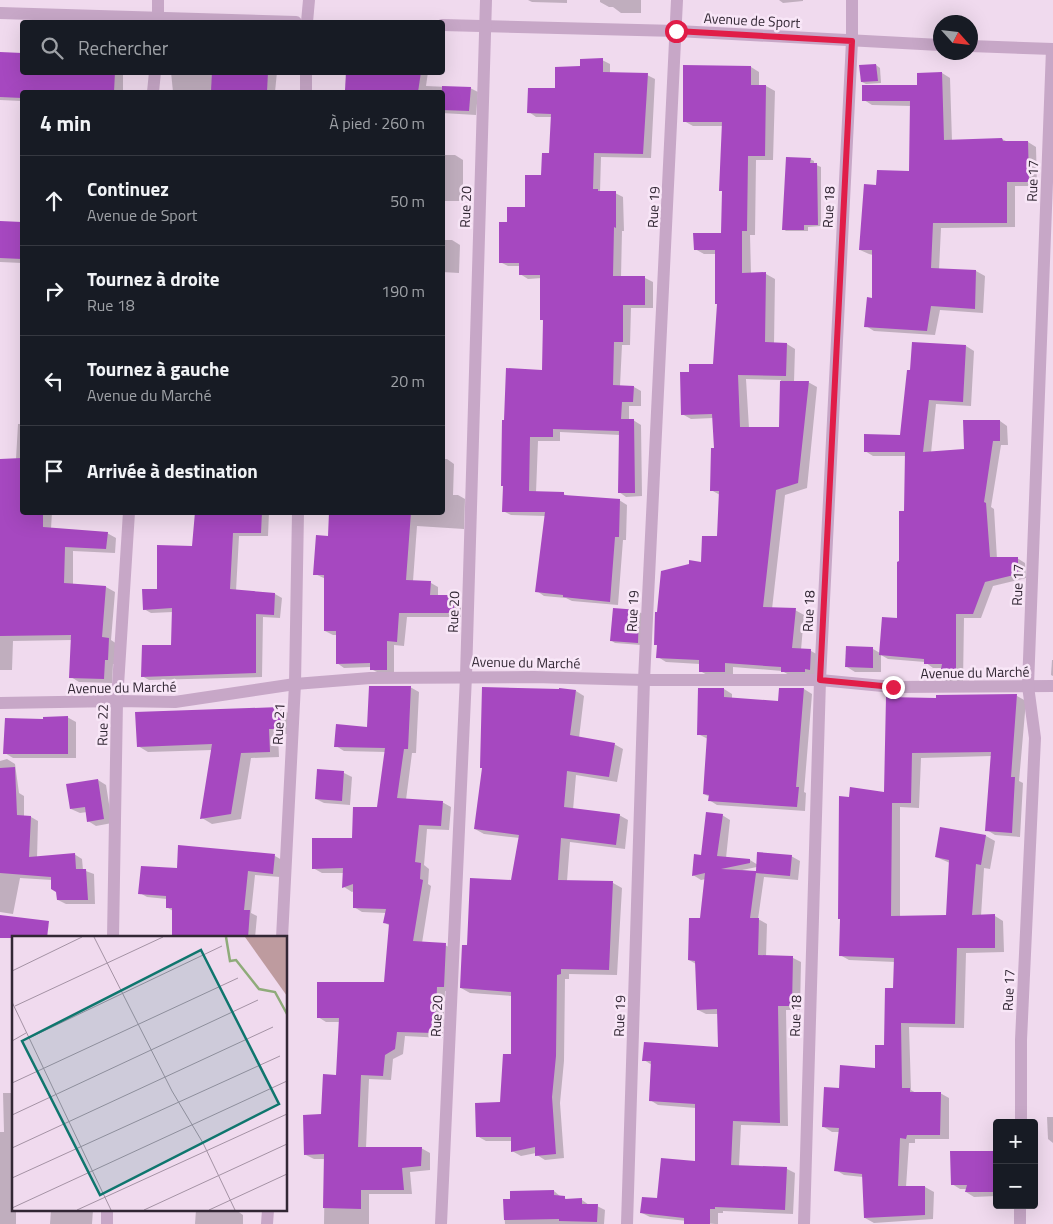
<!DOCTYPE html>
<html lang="fr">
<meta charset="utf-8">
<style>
:root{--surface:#171b24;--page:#20242c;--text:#f1f3f6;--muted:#9ea1a6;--line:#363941}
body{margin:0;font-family:"Titillium Web",sans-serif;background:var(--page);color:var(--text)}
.controls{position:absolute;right:15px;bottom:15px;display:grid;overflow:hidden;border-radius:5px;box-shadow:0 5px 20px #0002}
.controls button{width:45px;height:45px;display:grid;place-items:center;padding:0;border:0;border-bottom:1px solid var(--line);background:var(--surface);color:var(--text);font:25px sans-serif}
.compass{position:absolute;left:933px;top:15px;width:45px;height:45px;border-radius:50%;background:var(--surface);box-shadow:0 5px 20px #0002;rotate:117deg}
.stop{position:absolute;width:15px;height:15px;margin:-11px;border:4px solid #e11d48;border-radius:50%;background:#fff}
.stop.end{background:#e11d48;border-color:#fff;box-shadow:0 1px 5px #0008}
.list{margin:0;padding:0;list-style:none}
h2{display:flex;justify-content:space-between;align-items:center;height:65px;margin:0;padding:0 20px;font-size:21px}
h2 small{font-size:16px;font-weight:400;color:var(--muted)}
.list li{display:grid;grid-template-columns:32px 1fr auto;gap:15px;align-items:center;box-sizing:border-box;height:90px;padding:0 20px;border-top:1px solid var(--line)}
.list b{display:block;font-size:19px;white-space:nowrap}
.list p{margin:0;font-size:16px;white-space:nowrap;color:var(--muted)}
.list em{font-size:16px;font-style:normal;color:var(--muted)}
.icon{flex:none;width:28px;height:28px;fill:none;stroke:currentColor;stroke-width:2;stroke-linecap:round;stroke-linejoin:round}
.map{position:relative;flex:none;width:1053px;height:1224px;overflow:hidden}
.search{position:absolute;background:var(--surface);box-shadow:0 5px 20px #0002;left:20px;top:20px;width:425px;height:55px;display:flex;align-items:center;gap:12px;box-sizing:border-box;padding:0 18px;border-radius:5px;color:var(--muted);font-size:19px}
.panel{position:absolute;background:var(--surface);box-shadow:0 5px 20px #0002;left:20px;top:90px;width:425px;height:425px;border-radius:5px}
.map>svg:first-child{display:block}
.shadow{fill:#0003;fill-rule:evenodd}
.building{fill:#a648c0}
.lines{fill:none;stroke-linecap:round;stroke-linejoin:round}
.street{stroke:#c7a7c7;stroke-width:12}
.route{stroke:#e11d48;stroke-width:6}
.labels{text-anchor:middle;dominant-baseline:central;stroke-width:5;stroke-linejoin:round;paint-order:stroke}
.street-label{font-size:14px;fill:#322734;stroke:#f8e6f7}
.inset-river{fill:none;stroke:#8fab7a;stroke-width:2.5}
.inset-road{fill:none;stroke:#a492a4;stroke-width:1}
.view{fill:#0f766e;fill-opacity:0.15;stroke:#0f766e;stroke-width:2.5}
.inset-edge{fill:none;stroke:#322734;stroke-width:2.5}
</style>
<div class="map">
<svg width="1053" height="1224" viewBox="0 0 1053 1224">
<rect width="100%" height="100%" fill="#f0daee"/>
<g class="shadow">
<polygon points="528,0 567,0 567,3 532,2"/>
<polygon points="600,0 641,0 641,13 621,13 613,7 609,7 600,2"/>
<polygon points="779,0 803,0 803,1 783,3"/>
<polygon points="0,53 22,55 22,72 123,72 123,92 22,92 22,101 0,100"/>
<polygon points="602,60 610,64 610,73 647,75 655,79 651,158 601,157 600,192 615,193 623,197 624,231 622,231 621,278 645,278 653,282 653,308 631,308 630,345 622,345 620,386 634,387 641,391 641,406 629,406 629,420 633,420 641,425 642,496 626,497 619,492 620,435 560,432 560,441 538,441 536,493 563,494 568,496 619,500 627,505 626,540 623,540 618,605 572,601 566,598 544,596 537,591 546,516 511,515 503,511 543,371 544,321 541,319 542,278 528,279 520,274 520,266 508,266 500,262 509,223 526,208 543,176 550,154 552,117 536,117 529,112 581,67"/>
<polygon points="876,65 880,68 881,83 866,84 862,82 861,66"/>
<path d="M751,67L759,72V86H766L775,91L773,160H756L755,235H750L751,274H766L775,279L774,344H787L795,349L794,382H808L817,387L807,488L785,495L772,609L795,610L804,615L801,650L811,651L820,656L818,674H814V676H791L782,671L733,667V676H709L700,671V664L666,662L658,657V646L655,644L719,537L720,495L711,490L715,450L713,418L691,419L682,414L690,373L714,366L718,304L716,254H704L695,249L723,234L724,126H693L684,121ZM746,379L781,380L780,428H749Z"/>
<polygon points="171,72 277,72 275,92 173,92"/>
<polygon points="347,72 428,72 426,86 470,88 478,92 476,115 442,113 442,92 352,92 346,89"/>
<polygon points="942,73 950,78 952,141 1002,139 1008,142 1028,142 1036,147 1037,186 1015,186 1015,227 941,228 939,270 976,271 985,276 983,313 940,310 935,335 874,331 866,326 874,299 873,255 869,254 860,250 877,186 910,172 911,106 872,105 864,100 918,86"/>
<polygon points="442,155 455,155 463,160 463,201 442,201"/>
<polygon points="810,159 814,161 814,164 821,167 821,226 808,227 808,231 786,231 783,229"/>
<polygon points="22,167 22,263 0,262 0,222 21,223"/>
<polygon points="442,240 452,240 460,245 459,273 442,272"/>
<polygon points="20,328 22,328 22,380 20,379"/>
<polygon points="966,346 974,351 971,406 936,404 931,453 965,451 1000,421 1007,426 1008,445 1001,445 991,507 994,509 997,559 1017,558 1025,563 1026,578 993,586 981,618 964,618 963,682 948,682 940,678 942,668 933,668 925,662 888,659 881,655 881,672 855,672 847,667 847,648 873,649 880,653 898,620 900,563 905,512 906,456 873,456 865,451 901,436"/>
<polygon points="18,424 22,424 22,512 52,512 51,529 107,533 116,538 115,553 73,551 73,585 106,587 115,592 111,640 117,644 117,664 113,664 112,683 79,682 71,677 72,640 13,641 12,670 0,670 0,550 16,459"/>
<polygon points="442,459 447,459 454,464 453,495 458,495 465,499 464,529 417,526 413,581 431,583 438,587 438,596 453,596 461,601 461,617 407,617 404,646 394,645 394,673 379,673 371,669 371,667 344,668 337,663 337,635 333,635 325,631 326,579 315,574 329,537 331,512 442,512"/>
<polygon points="197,512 269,512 268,536 239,536 236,591 275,594 282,598 280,618 263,617 262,677 149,680 142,676 172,647 173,612 151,613 144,609 193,547"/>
<polygon points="639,612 643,614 641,645 615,643 612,641"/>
<polygon points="1052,660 1053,660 1053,676 1051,675"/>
<polygon points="410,687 419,692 416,753 412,753 406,800 442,802 451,807 449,830 427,829 424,865 429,869 428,884 431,886 422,943 445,945 454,950 452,991 445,991 443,1038 405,1036 403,1054 393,1059 391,1080 369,1079 366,1148 421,1148 430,1153 430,1170 410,1172 412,1194 369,1194 369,1224 324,1224 325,1159 314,1159 306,1155 337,1076 340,1022 326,1022 318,1017 385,983 390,926 384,922 386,913 362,912 354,907 354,891 352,892 344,887 344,873 322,873 313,868 354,839 378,809 386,752 344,751 336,746 368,729"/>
<polygon points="724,689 732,694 732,699 779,702 804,689 812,694 804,792 806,793 805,811 717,805 709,800 710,797 704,794 708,739 698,734"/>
<polygon points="576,691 584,696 579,738 614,744 623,749 617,782 576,775 573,810 619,815 628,820 625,849 570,842 567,881 613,883 622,888 617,975 569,974 569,979 565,979 564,1061 560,1103 564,1158 545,1160 537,1155 536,1153 521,1156 512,1151 512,1141 486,1141 477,1136 502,1103 513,1055 512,996 470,993 461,988 468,946 512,881 520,838 484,834 475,829"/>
<polygon points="937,696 1017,696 1026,701 1019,781 1023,783 1020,837 995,835 987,830 992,756 921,758 919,808 900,807 900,917 947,916 950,863 936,857 941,829 986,836 995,841 990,869 984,868 981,916 995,916 1003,921 1004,952 966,953 964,1028 909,1027 911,1090 916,1093 940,1093 949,1098 949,1139 915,1139 915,1143 909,1143 906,1187 925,1187 934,1192 933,1219 874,1223 865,1218 863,1177 844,1175 836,1170 840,1132 832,1132 824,1127 840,1089 877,1069 885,1046 894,990 895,962 849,960 840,955 850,799 885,794"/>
<polygon points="280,708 290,714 291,734 278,734 279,757 251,758 241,819 212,824 202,818 212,750 148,752 138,746"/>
<polygon points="67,717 76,722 76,758 13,758 5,753"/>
<polygon points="7,759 15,764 19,793 24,796 24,816 31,817 38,821 37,858 74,854 82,859 83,870 94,874 95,904 66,904 58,900 58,891 52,880 20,878 13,914 0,912 0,761"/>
<polygon points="318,771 344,773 352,777 350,805 324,803 316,799"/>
<polygon points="98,780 106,785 112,823 96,826 88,821 87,812 80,813 71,809"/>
<path d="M722,815L730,820L726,858L750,860L758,865L791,856L800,861L798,880L764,877L758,919L767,924L766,957L793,958L801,962L800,1010H786L788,1126L741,1125L739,1166L787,1169L795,1173L793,1214L723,1211V1213H718V1224H715L650,1217L642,1213L658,1200L696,1162V1108L658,1105L650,1100L652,1065L644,1060L719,1048V1014H706L698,1010L696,964L689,960L702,920L706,879L701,880L693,875ZM757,867V872L742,870Z"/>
<polygon points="179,846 275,856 282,860 280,877 255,875 251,913 257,916 255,938 173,938 173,911 168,908 167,899 147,897 140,893 178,870"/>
<polygon points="14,1018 14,1046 11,1045"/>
<polygon points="3,1093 14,1093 14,1210 16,1210 16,1224 0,1224 0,1132 4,1132"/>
<polygon points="1047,1117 1053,1117 1053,1143 1048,1139"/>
<polygon points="997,1152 997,1196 974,1197 966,1192 967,1189 960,1189 952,1184"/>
<polygon points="554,1191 561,1197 569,1200 582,1200 589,1205 597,1206 605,1210 604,1224 505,1224 504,1200 511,1200"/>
<polygon points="51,1210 93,1210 92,1224 50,1224"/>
<polygon points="196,1210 236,1210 243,1215 243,1224 195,1224"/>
</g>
<g class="building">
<polygon points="0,52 22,53 22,72 115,72 114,92 22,92 22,98 0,97"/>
<polygon points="603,58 603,72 648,73 643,154 594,153 593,189 598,189 598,191 616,191 616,228 614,227 613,276 645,276 645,305 623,305 623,342 614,342 613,385 634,386 633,402 622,402 621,419 634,419 635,493 618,493 619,431 553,429 553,437 530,437 529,491 564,492 564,495 620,499 619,537 615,537 610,602 563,597 563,595 535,592 545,512 502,512 503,486 501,486 502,420 504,420 506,368 542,370 543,320 540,320 540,275 519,275 519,263 499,263 499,222 507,222 507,207 525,207 525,175 541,175 542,153 549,153 551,114 527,113 528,88 555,88 555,67 580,66 580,59"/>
<polygon points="876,64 878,81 861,82 859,65"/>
<polygon points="683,65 751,66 751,85 766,85 765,156 748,156 747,231 742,231 742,273 766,272 765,342 787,343 786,376 738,375 740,427 779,427 780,381 809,381 798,483 776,490 763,607 796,608 792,648 811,649 810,670 805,669 805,672 781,672 781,667 725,663 725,672 699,672 699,660 656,658 657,645 654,645 655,612 657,612 661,571 689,564 689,560 701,562 702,536 717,536 719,491 710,491 711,448 714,448 712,414 681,415 680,372 689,372 689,364 713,364 717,304 715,304 715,250 694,250 693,233 721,233 722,191 719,191 722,122 683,122"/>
<polygon points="212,72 268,72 267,92 211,91"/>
<polygon points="346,72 421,72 418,92 378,92 345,90"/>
<polygon points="942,72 944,140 1002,138 1003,141 1028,141 1029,182 1007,182 1007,223 933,223 931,268 976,270 975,309 931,306 927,331 864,327 867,297 872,298 872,250 859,250 864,184 876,185 877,170 909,171 910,101 862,101 862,85 917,85 917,73"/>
<polygon points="442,86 471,87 469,111 442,110"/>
<polygon points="786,157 811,158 810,163 817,163 818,225 804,225 804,230 782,230"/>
<polygon points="0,221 22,222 22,259 0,258"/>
<polygon points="912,342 966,345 963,402 929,400 923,452 964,449 963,420 1000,420 1000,441 993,441 984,502 986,503 990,557 1018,557 1018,574 985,582 973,614 956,614 956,678 939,679 942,664 924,664 924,659 879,655 882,617 897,618 897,562 899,561 899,511 904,511 905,452 864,452 864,434 900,435 907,370 910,370"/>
<polygon points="22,458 22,512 43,512 43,527 108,532 106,549 65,547 64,583 106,586 102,637 109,638 108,660 105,660 104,679 69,678 71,635 0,636 0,459"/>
<polygon points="195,512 262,512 261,533 233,533 230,589 275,593 274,615 256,614 256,673 141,677 142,645 171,645 172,608 143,610 142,589 157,589 157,545 192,546"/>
<polygon points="329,512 411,512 406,580 431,581 430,595 454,595 454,613 399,613 397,642 387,641 387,670 370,670 370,663 336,664 336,631 324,631 324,575 313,575 316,535 328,536"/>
<polygon points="613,608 639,610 638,643 610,641"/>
<polygon points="846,646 873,647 873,668 845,667"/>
<polygon points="369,686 411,686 408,749 404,749 397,798 443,801 441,826 419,825 415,862 421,863 420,879 423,880 413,941 446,943 444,987 437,987 435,1033 397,1032 395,1049 385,1055 383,1076 361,1075 358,1147 422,1147 421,1166 402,1168 404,1190 361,1190 361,1209 323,1208 324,1154 304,1155 303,1115 321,1114 323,1074 336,1075 339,1018 317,1018 317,982 384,982 389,924 383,923 386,909 353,908 353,884 342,888 343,868 312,869 312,838 352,838 353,807 377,807 385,748 334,747 336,724 367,727"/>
<polygon points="482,687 559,689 559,688 576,690 570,735 615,743 609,777 567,771 564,807 620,814 616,845 561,838 558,880 613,881 609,970 561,969 561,974 557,975 556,1056 552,1097 556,1154 535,1156 535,1147 511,1152 511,1137 476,1137 475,1103 500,1102 503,1054 511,1054 511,992 460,988 462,945 467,945 470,878 511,880 519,835 474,829 482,768 480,768"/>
<polygon points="698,688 724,688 724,697 778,701 779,688 804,688 796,787 799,787 797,807 708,801 709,795 703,794 707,735 697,735"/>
<polygon points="1017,694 1011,777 1015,777 1012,833 985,831 991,752 912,753 911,803 892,803 891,916 946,915 949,860 935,857 940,827 986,835 981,865 976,864 972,915 995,914 995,948 957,948 955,1024 901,1023 902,1088 910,1088 910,1092 941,1092 940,1135 907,1135 906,1139 900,1138 898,1186 925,1186 925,1215 864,1218 862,1174 834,1171 839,1128 822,1127 824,1087 839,1088 840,1065 875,1068 875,1045 884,1045 885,988 893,988 894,958 839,956 840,919 838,919 839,796 849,797 850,787 884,792 886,697 936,698 936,695"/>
<polygon points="280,707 281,729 269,729 270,752 241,753 231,814 200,819 212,744 137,747 135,712"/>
<polygon points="68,716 68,754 3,754 5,718 43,719 43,717"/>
<polygon points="15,767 17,815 31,816 29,857 75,853 76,869 86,869 88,900 57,900 56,892 51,889 51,877 0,873 0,768"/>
<polygon points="317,769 344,771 342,801 315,799"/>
<polygon points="98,779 104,819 87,822 85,807 70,809 66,784"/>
<polygon points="706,812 723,814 717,856 750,859 750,863 721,869 756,871 757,852 792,855 790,876 756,873 750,918 759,918 758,955 793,956 792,1006 778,1006 780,1123 733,1121 731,1165 787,1167 785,1210 715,1207 715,1209 710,1209 710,1224 684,1224 684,1218 640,1213 642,1197 657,1198 661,1158 695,1161 695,1104 649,1101 651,1061 642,1061 644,1042 718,1047 717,1009 697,1010 695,961 688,960 689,918 700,918 705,873 692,876 694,854 701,855"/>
<polygon points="178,845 275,854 273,874 248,871 244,910 250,910 248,938 172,938 172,908 166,908 166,896 138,894 141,866 177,868"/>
<polygon points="0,915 49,921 47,938 0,938"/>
<polygon points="950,1151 997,1151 997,1192 965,1192 967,1185 951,1185"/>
<polygon points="554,1190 554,1195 565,1196 565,1199 582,1198 582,1204 598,1204 597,1222 559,1221 559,1219 504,1220 503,1199 510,1199 510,1191"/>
</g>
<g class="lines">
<g class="street">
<polyline points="0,13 296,22"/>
<polyline points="158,22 158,0"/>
<polyline points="307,22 309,0"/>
<polyline points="442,25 677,31 940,45"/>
<polyline points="970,46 1053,49"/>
<polyline points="153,92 155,72"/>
<polyline points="306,92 306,72"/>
<polyline points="0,703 117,701 175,702 295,684 370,678 534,677 644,680 820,680 893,687 1053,686"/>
<polyline points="113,938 117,701 129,512"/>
<polyline points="282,938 295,684 298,512"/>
<polyline points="1021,1123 1021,1040 1035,738 1028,686 1052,49"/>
<polyline points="107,1224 107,1210"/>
<polyline points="267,1224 268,1210"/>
<polyline points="441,1224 466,676 486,0"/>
<polyline points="627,1224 644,680 677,0"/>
<polyline points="804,1224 820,680 852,41 852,0"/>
<polyline points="1020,1224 1020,1205"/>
</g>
</g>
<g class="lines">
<polyline class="route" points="676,31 852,41 820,680 893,687"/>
</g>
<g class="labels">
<g class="street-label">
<text transform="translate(752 20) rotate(3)">Avenue de Sport</text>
<text transform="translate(1032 181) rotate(-88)">Rue 17</text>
<text transform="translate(465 207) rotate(-88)">Rue 20</text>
<text transform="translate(653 207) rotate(-87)">Rue 19</text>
<text transform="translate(828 207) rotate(-87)">Rue 18</text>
<text transform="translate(1017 585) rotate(-88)">Rue 17</text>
<text transform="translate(632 611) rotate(-87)">Rue 19</text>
<text transform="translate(808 611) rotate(-87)">Rue 18</text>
<text transform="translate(453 612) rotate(-88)">Rue 20</text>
<text transform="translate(526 662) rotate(1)">Avenue du Marché</text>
<text transform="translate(975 672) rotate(-1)">Avenue du Marché</text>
<text transform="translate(122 687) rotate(-1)">Avenue du Marché</text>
<text transform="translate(278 724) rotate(-87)">Rue 21</text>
<text transform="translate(102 725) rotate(-89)">Rue 22</text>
<text transform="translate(1008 990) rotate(-87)">Rue 17</text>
<text transform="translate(436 1016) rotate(-87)">Rue 20</text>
<text transform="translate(619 1016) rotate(-88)">Rue 19</text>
<text transform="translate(795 1016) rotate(-88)">Rue 18</text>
</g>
</g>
<g transform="translate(12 936)">
<rect width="275" height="275" fill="#f0daee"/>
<path d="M233,1H275V60Z" fill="#be9b9f"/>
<path class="inset-river" d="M214,1L218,25L224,24L247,53L263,56L275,78"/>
<path class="inset-road" d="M82,1L160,155L191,207L223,274M0,35L70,1M0,66L99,274M3,70L151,1M17,102L210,10M0,105L14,97M0,147L226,42M0,179L246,64M0,212L261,91M0,242L268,120M0,272L275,145M65,274L275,178M132,274L275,208M197,274L275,238"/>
<path class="view" d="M189,14L267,168L88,259L10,105Z"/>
<rect width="275" height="275" class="inset-edge"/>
</g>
</svg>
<div class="controls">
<button>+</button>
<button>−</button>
</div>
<svg class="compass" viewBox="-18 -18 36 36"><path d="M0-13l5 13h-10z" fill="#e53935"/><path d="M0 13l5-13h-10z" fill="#9ea1a6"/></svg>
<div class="stop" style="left:676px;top:31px"></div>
<div class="stop end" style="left:893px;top:687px"></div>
<div class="search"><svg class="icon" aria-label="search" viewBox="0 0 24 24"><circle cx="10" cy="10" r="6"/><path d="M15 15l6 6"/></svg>Rechercher</div>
<section class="panel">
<h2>4 min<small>À pied · 260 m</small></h2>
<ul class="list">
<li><svg class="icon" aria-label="ahead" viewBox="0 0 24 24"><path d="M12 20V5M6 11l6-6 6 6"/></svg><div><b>Continuez</b><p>Avenue de Sport</p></div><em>50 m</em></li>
<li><svg class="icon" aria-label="right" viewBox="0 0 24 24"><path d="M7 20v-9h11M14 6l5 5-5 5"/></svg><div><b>Tournez à droite</b><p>Rue 18</p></div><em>190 m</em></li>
<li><svg class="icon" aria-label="left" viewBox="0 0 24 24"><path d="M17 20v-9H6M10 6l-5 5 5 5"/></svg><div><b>Tournez à gauche</b><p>Avenue du Marché</p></div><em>20 m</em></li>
<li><svg class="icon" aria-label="arrive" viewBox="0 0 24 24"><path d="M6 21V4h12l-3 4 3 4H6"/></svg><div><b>Arrivée à destination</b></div></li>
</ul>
</section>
</div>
